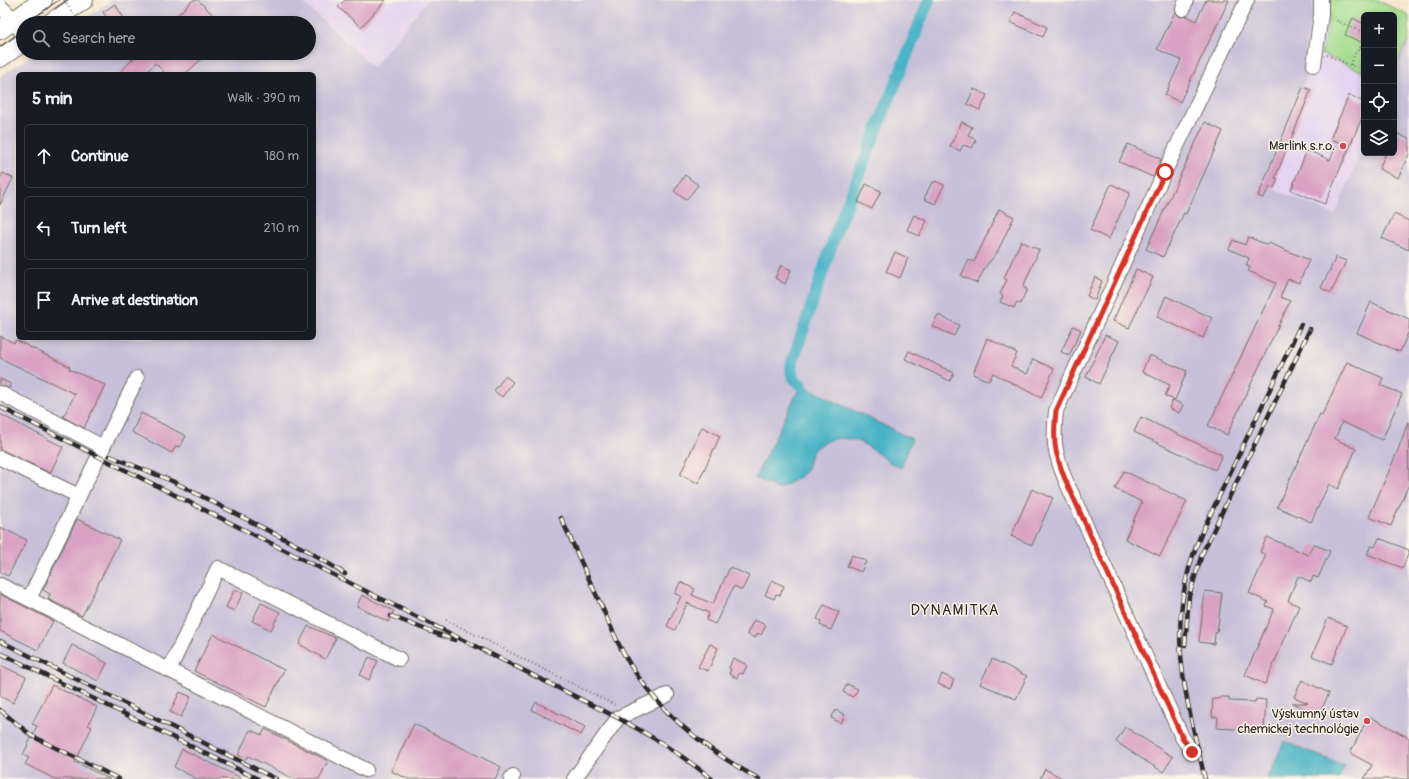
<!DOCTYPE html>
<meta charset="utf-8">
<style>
:root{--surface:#171b24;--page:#20242c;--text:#f1f3f6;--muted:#9ea1a6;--line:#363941}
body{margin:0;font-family:Pangolin,sans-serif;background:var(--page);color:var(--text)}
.controls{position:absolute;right:12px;top:12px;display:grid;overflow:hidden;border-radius:6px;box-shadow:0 2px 6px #0003}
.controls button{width:36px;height:36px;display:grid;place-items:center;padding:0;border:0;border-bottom:1px solid var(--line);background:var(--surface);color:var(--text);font:20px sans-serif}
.stop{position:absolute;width:12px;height:12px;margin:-9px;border:3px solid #d93025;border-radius:50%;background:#fff}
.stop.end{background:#d93025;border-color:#fff;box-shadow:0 1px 4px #0008}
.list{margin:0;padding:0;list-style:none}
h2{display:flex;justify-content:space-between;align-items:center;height:52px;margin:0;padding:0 16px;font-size:17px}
h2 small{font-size:13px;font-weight:400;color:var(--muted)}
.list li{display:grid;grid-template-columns:26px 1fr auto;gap:12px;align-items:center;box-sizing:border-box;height:64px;margin:0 8px 8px;padding:0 8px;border:1px solid var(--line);border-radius:6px}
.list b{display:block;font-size:15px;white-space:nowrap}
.list em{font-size:13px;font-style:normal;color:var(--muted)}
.icon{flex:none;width:22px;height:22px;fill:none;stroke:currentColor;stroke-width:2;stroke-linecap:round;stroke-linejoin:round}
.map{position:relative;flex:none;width:1409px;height:779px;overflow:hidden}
.search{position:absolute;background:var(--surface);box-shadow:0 2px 6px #0003;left:16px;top:16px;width:300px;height:44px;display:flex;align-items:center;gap:10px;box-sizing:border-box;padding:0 14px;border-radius:22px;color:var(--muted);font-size:15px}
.panel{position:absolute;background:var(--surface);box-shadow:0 2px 6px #0003;left:16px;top:72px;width:300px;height:268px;border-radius:6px}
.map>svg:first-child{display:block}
.built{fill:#e5d3f1}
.industrial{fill:#c7c0d9;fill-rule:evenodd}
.green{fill:#a4dd8f;stroke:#68845d}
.water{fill:#48b4c6;stroke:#3a7078}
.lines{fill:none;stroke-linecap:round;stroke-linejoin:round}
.canal{stroke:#48b4c6;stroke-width:12}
.building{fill:#d9a2c5}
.minor-casing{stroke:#726d64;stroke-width:16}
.major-casing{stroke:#726d64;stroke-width:20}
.path{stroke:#726d64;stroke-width:2;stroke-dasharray:1 3;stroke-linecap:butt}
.minor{stroke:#fff;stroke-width:14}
.major{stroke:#fff;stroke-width:18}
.tram{stroke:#2b2b2b;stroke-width:1}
.rail-casing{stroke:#2b2b2b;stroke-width:4.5}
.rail{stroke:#fcf5e5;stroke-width:3;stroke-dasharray:9;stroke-linecap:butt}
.path-bridge{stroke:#726d64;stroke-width:2;stroke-dasharray:1 3;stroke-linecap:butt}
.route{stroke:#d93025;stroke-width:5}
.poi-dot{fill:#d1495b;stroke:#fcf5e5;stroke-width:1.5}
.labels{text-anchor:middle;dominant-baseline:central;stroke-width:3;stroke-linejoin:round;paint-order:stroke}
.poi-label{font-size:13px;fill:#2b2b2b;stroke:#fcf5e5;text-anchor:end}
.quarter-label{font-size:15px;letter-spacing:1px;fill:#2b2b2b;stroke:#fcf5e5}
</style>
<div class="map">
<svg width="1409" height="779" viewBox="0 0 1409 779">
<rect width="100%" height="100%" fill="#fcf5e5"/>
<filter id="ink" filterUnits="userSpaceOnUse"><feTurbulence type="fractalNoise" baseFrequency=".025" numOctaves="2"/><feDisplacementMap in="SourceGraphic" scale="8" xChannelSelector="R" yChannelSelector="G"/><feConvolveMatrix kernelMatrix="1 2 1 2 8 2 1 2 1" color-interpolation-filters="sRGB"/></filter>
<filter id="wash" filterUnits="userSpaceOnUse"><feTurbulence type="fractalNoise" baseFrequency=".012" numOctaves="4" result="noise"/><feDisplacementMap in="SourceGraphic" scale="16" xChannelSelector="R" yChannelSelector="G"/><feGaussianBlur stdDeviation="0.9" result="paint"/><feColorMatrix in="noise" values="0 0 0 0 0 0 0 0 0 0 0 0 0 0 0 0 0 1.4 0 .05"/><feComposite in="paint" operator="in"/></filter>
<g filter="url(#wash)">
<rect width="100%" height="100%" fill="#f6e7cd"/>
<g class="built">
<polygon points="301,0 428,0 373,67"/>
<polygon points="1313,0 1377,0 1409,16 1409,38 1394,72 1394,15 1364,15 1364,145 1335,215 1262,184 1308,72 1305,49 1313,12"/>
</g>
<path class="industrial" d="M112,0H301L373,67L428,0H1313V12L1305,49L1308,72L1262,184L1335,215L1364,145V153H1394V72L1409,38V779H0V77L35,53H309V23H79ZM18,74H314V338H18Z"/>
<polygon class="green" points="1329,0 1377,0 1409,16 1409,38 1394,72 1394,15 1364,15 1364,72 1321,54 1329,19"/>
<g class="water">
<path d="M801,385L912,439L901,468C884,461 877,451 862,443C845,435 824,437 812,452C809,457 809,465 806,470C800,478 787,484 778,489L755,478Z"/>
<polygon points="1284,741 1344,766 1339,779 1268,779"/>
</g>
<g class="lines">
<path class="canal" d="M801,385C792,378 790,374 792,363L837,229L929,0"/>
</g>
<g id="blocks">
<g class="building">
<polygon points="193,0 198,0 221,23 169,23"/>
<polygon points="345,0 386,0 361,27 338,7"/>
<polygon points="1206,0 1229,0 1180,102 1165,95 1181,60 1157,49 1175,12 1180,17 1187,16 1196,21"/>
<polygon points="115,4 122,15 128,23 110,23 103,12"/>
<polygon points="1015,12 1047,27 1043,37 1010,22"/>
<polygon points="1353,18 1364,24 1364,37 1361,42 1345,35"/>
<polygon points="139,53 208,53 185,74 166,74 155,63 145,74 118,74"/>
<polygon points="1303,87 1311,90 1275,178 1278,179 1274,188 1270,187 1263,198 1258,196"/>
<polygon points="974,89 987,95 980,110 967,104"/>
<polygon points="1349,95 1364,102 1364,113 1325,204 1291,190 1307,150 1330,160 1338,142 1330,139"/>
<polygon points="962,122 972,127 968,135 976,140 972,148 963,145 960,151 950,146"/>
<polygon points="1205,122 1223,131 1186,214 1184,213 1163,257 1146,249"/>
<polygon points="1394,132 1409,139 1409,154 1398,178 1379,169 1386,153 1394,153"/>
<polygon points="1128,144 1161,159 1153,177 1119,162"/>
<polygon points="3,173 13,178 0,205 0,179"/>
<polygon points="685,175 698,185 686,200 674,191"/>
<polygon points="935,181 944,185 935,204 924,199 932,182 934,183"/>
<polygon points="866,184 881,191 872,209 858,202"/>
<polygon points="1111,184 1130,193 1109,239 1090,230"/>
<polygon points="999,209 1014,217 997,253 986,266 977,283 961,276 969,260 974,262"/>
<polygon points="1394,214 1409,221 1409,250 1382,238"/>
<polygon points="914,215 927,221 919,236 907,230"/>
<polygon points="1248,237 1268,245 1269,243 1309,260 1299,283 1288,279 1280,297 1290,301 1227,435 1208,426 1276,283 1248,271 1250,267 1246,266 1249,258 1229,249 1233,240 1245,245"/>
<polygon points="1021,241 1039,250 1023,287 1027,289 1020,304 1017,302 1014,308 1000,302 1003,296 1000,294 1007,280 1004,278"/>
<polygon points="895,252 908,258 900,278 886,272"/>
<polygon points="1336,257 1346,261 1331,293 1321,288"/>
<polygon points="781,265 791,270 785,284 775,278"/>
<polygon points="1136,269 1153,277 1129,328 1113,321"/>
<polygon points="1095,277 1102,281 1095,300 1087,296"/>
<polygon points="1166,296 1212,318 1203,338 1157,317"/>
<polygon points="1371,302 1409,319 1409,331 1400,352 1357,333"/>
<polygon points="938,315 959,325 954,336 932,326"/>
<polygon points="1073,326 1081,330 1069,356 1061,352"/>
<polygon points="1105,335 1119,341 1099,384 1086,377"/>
<polygon points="0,336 14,343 16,340 70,367 69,369 105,385 84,428 63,417 75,394 0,358"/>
<polygon points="987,338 1017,353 1011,366 1027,374 1033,359 1054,369 1041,398 993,373 989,381 973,374"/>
<polygon points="909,351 954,373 950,381 905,359"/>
<polygon points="1149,355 1187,371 1175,400 1165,396 1170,385 1142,372"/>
<polygon points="1347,362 1383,378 1380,385 1402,394 1382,440 1342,422 1335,439 1356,449 1338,489 1329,484 1311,522 1277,507 1320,414 1322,415"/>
<polygon points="505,376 513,382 502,397 494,391"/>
<polygon points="0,379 11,384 9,388 0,385"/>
<polygon points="1173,400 1183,405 1179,413 1169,408"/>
<polygon points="141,413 186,436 180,447 176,446 172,453 132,432"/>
<polygon points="0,414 63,447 50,473 0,449"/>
<polygon points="1141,417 1222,455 1215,470 1134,432"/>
<polygon points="1408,422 1409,484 1391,526 1369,517 1398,450"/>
<polygon points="702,427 720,436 698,483 680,475"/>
<polygon points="1124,471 1187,501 1160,556 1125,539 1142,502 1115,489"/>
<polygon points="1032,489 1053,498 1032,545 1011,536"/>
<polygon points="77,519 120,540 82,616 48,599 50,594 43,590"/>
<polygon points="0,527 27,540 8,576 0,572"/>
<polygon points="1267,537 1308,555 1313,544 1330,551 1318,578 1313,576 1311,582 1298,576 1288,601 1299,606 1265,684 1245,675 1274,609 1266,606 1268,602 1249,593 1266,555 1260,552"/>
<polygon points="1379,538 1409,550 1403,568 1367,554 1371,546 1375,547"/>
<polygon points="852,555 866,561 861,572 847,566"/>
<polygon points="730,567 749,576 742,590 734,586 715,624 706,620 709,613 687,603 675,630 667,626 681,596 675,594 680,582 695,589 692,595 713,604"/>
<polygon points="772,580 784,586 780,595 776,594 774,599 765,595"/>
<polygon points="235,589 243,593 234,611 226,607"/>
<polygon points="1205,591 1222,593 1217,633 1215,633 1214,644 1199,642"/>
<polygon points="0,594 53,621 38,650 0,631"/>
<polygon points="362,595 394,611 388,622 357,606"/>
<polygon points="261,603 280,612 271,630 252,621"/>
<polygon points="824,605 839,612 831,630 820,625 821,621 817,619"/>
<polygon points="1328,618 1347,626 1332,664 1312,656"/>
<polygon points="754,620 766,625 761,635 758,633 755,638 747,634"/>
<polygon points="308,626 336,638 325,659 299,644"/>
<polygon points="213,634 284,670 266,707 194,671"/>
<polygon points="710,644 718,648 708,671 698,667"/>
<polygon points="72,645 107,663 98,681 63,663"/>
<polygon points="369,657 378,661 369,680 360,675"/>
<polygon points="733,658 747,665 743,674 739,673 737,678 729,674 731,669 729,668"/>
<polygon points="992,659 1027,676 1016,699 980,684"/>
<polygon points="0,665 26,677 13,703 0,696"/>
<polygon points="942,674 954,680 950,689 938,684"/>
<polygon points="1302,680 1329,693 1319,715 1292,703 1308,703 1294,697"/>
<polygon points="847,684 858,689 853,697 843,692"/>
<polygon points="52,685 97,707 88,725 92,727 75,762 110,779 55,779 25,764 29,758 23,755 37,726 32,724"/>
<polygon points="180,692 191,697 181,717 170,712"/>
<polygon points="1220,697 1229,697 1229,701 1255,702 1256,699 1266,700 1264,731 1217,728 1218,717 1212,717 1213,699 1219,699"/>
<polygon points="536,702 585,727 581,735 532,710"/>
<polygon points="836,710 845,715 841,723 831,718"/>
<polygon points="1369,716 1409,738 1409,779 1364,779 1372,765 1350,753"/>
<polygon points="414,724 501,767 495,779 408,779 391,771"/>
<polygon points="1125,727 1173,757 1163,772 1116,742"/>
<polygon points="265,729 328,761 319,779 294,779 248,756 246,759 238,755 250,730 262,735"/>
<polygon points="182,749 243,779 197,779 174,767"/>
<polygon points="1045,769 1064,779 1040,779"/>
</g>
</g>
</g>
<g filter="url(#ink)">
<use href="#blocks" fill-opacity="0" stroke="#726d64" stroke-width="1"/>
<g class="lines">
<defs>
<g id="minor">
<polyline points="0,6 14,20 23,35"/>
<polyline points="1183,9 1186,0"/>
<polyline points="1314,65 1321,14 1321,0"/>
<polyline points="0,393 103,447"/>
<polyline points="0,458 79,496 29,599 0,585"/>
<polyline points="79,496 137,378"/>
<polyline points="29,599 366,770"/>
<polyline points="169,670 218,568 399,659"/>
<path d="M1192,752L1182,737L1065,479C1054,451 1053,441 1056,411L1165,171L1247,0"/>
<polyline points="511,779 513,776"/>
<polyline points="574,779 618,718 667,695"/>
</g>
<g id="major">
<polyline points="50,23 84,0"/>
<polyline points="0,30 43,0"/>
<polyline points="0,58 23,42"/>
</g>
</defs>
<use href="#minor" class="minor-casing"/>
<use href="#major" class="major-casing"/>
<g class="path">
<polyline points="1333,19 1364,33"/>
<polyline points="1327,55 1364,71"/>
<polyline points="1351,65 1354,55 1364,43"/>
<polyline points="446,620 615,705"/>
</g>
<use href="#minor" class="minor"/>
<use href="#major" class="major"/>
<g class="tram">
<polyline points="55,9 68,0"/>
<polyline points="26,23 59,0"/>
<polyline points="0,47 23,31"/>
</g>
<defs>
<g id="rail">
<path d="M0,407L618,718C652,736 682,755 712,779"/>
<polyline points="110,456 172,481 306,550 345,574"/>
<path d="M561,518C575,548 588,578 602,607C612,630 622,654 637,675C667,719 713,754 759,779"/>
<polyline points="391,616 437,634 455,640"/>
<polyline points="0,641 276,779"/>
<polyline points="1185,645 1189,596 1202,554 1310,329"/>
<polyline points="0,653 258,779"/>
<polyline points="0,710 32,736 119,779"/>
<path d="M1205,779C1184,689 1163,621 1202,532L1301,324"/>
</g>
</defs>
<use href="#rail" class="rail-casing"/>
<use href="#rail" class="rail"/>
<polyline class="path-bridge" points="64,0 80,23"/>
</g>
</g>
<g class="lines" filter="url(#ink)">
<path class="route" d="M1165,172L1056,411C1053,441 1054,451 1065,479L1182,737L1192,752"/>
</g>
<g class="poi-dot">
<circle cx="1343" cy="146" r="4"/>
<circle cx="1367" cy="721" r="4"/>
</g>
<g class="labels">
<g class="poi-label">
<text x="1335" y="146">Marlink s.r.o.</text>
<text x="1359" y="714">Výskumný ústav<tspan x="1359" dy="15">chemickej technológie</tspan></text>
</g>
<g class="quarter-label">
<text x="955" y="610">DYNAMITKA</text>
</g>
</g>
</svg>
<div class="controls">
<button>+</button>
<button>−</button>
<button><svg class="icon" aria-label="locate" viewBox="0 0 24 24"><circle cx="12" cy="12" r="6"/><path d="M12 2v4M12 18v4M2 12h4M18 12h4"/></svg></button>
<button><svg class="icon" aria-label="layers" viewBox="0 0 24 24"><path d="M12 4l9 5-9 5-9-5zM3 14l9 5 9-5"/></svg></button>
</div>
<div class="stop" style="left:1165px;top:172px"></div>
<div class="stop end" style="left:1192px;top:752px"></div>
<div class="search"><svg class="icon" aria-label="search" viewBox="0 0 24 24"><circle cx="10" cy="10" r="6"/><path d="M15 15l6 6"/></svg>Search here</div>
<section class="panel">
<h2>5 min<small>Walk · 390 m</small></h2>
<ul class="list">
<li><svg class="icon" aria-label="ahead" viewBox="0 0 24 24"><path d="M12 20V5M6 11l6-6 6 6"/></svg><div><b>Continue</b></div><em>180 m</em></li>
<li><svg class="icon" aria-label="left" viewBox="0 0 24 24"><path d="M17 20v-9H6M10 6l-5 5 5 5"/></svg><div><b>Turn left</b></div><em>210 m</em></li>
<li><svg class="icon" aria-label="arrive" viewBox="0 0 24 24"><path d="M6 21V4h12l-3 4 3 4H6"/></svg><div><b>Arrive at destination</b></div></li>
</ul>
</section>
</div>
